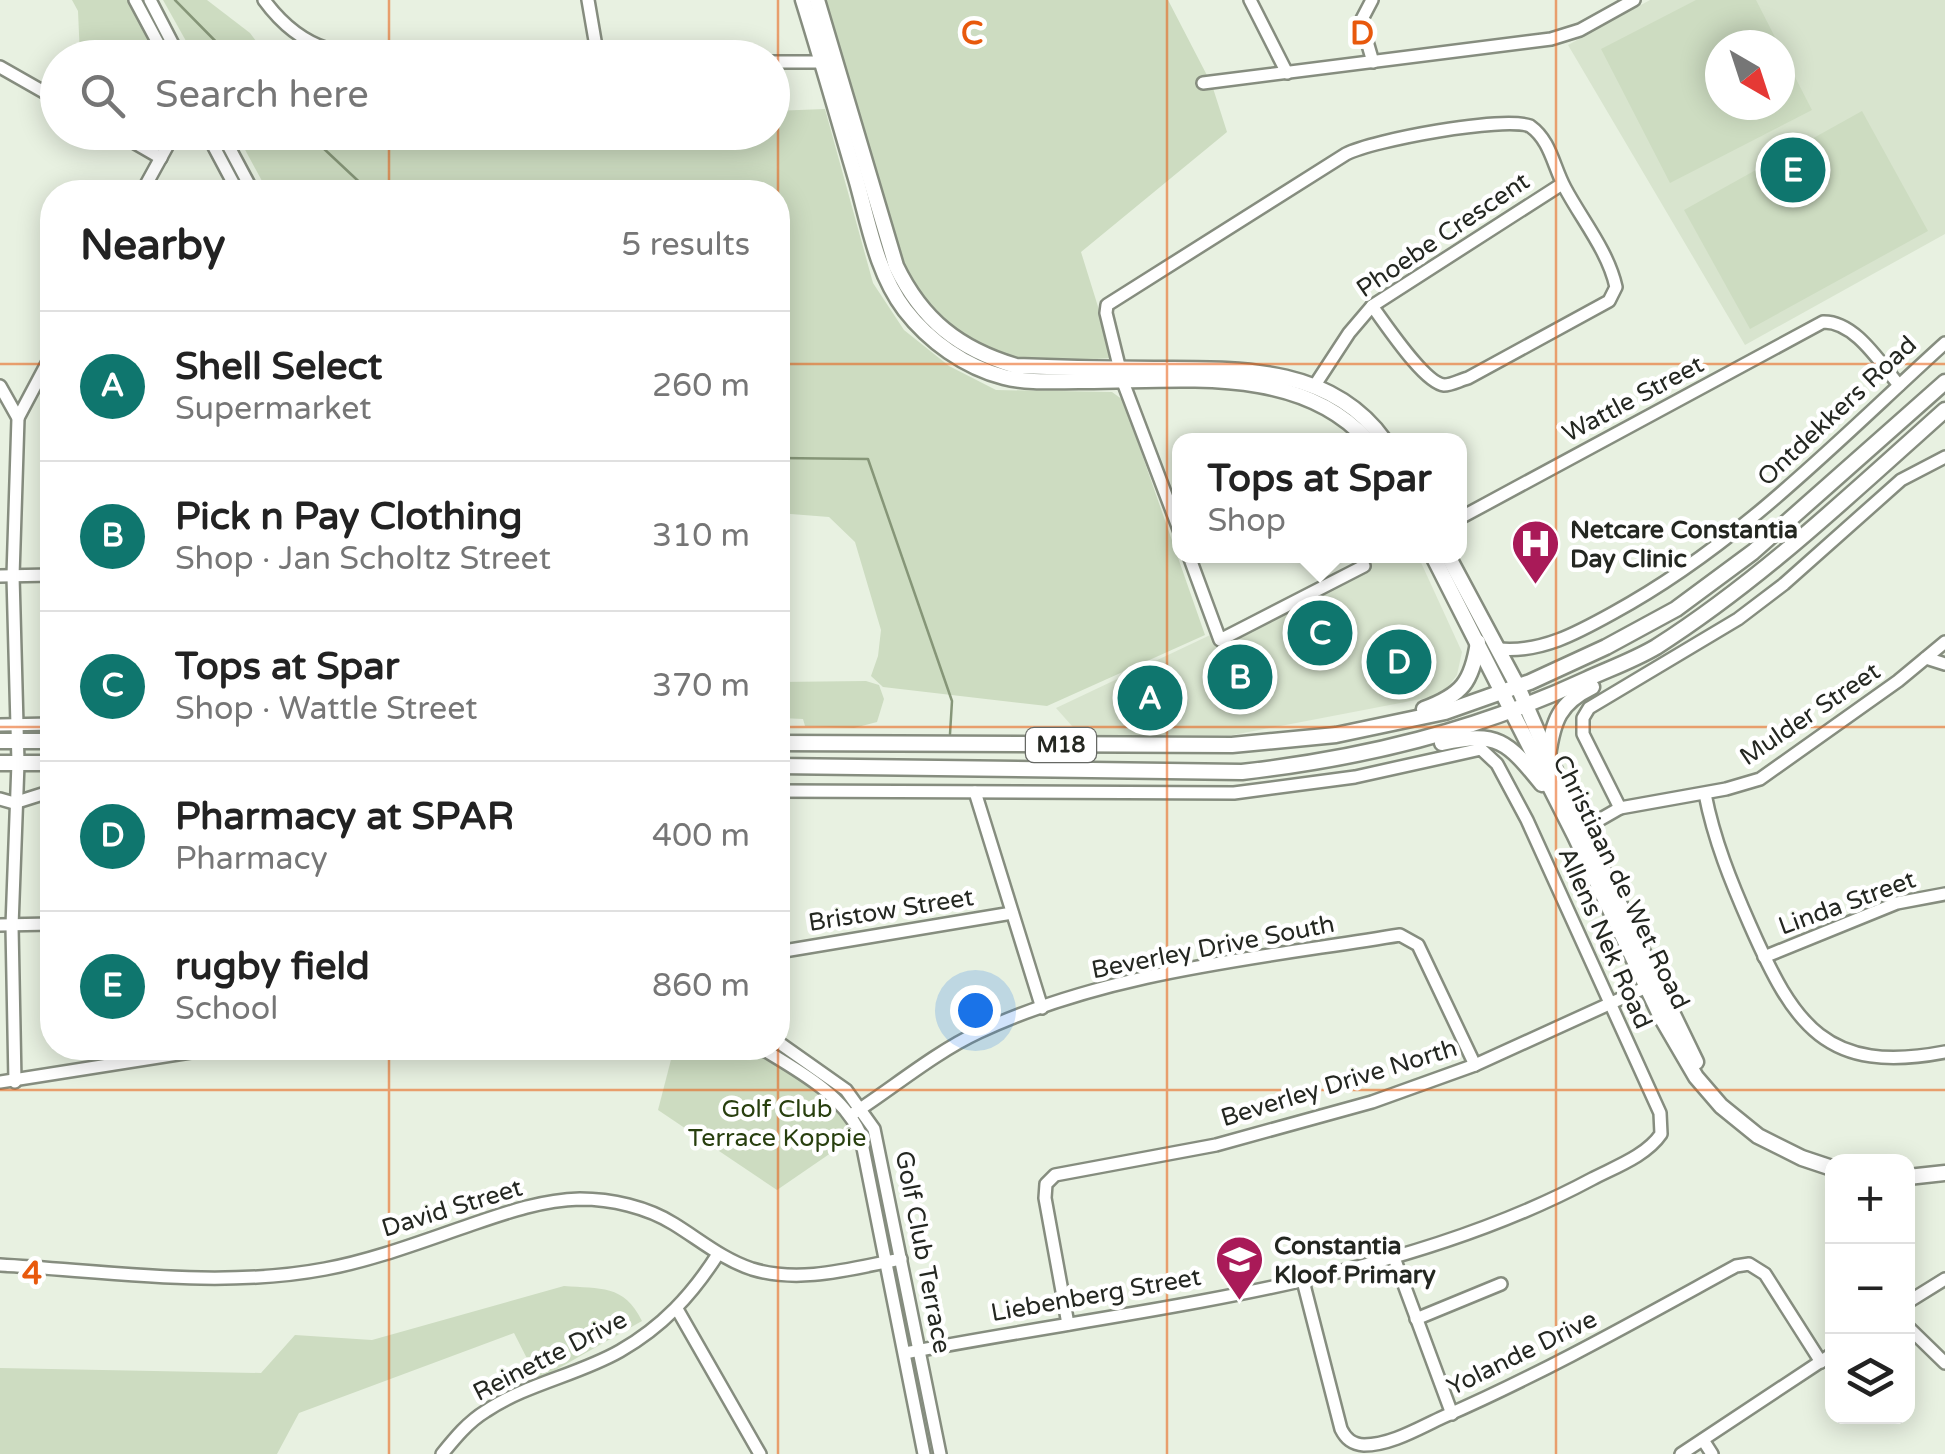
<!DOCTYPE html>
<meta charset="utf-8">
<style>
:root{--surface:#fff;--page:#f2f2f2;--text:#222;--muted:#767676;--line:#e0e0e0;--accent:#0f766e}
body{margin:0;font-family:"Varela Round",sans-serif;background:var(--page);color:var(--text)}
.controls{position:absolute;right:30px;bottom:30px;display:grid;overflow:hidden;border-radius:20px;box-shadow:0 5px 25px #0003}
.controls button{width:90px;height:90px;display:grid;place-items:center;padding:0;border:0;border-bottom:2px solid var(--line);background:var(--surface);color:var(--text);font:50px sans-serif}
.compass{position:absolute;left:1705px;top:30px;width:90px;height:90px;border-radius:50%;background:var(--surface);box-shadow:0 5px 25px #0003;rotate:141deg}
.you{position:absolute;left:975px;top:1010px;width:35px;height:35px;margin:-25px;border:8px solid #fff;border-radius:50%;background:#1a73e8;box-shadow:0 0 0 15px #1a73e833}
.badge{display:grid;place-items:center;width:65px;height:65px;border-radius:50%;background:var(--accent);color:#fff;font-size:32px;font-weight:700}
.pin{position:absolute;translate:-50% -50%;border:5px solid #fff;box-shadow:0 2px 10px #0006}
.popup{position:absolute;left:1172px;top:433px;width:295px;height:130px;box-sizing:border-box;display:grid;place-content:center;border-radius:20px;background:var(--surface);filter:drop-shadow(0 2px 8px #0005);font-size:32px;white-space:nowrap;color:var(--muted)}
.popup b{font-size:38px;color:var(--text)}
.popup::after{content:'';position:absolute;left:50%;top:100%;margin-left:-20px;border:20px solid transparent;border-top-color:var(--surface)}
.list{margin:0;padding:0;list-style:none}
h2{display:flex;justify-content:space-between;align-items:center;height:130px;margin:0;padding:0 40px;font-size:42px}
h2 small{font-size:32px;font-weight:400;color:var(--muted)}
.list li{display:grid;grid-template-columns:65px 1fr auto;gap:30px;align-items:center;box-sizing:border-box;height:150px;padding:0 40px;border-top:2px solid var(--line)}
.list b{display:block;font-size:38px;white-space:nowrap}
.list p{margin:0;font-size:32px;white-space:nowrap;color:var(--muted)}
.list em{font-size:32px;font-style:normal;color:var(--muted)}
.icon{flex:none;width:55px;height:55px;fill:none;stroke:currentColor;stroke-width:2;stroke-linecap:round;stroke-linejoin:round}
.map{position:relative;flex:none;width:1945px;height:1454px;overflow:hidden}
.search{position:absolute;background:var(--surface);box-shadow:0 5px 25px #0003;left:40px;top:40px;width:750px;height:110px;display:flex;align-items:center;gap:25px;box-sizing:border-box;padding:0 35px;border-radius:55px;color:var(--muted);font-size:38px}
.panel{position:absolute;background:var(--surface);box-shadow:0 5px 25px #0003;left:40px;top:180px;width:750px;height:880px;border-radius:40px}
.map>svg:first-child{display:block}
.built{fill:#d8e4ce;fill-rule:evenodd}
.green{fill:#cddcc1}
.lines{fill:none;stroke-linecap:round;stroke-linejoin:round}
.stream{stroke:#869678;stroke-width:2.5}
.minor-casing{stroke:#868d7f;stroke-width:16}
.major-casing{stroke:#868d7f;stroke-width:19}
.minor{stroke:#fff;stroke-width:11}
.major{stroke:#fff;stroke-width:14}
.grid{fill:none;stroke:#e8590c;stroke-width:2.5;stroke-opacity:0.55}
.labels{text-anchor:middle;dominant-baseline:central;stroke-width:9;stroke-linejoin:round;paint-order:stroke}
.shield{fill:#fff;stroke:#666864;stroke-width:2.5}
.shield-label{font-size:22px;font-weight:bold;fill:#242721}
.street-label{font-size:25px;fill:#242721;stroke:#fff}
.poi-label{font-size:25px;font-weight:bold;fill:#242721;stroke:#fff;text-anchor:start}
.park-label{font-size:25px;fill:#283f0e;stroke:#fff}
.grid-label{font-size:32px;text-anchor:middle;font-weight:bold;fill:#e8590c;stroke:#fff;stroke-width:9;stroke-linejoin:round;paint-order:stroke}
</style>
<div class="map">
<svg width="1945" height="1454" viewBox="0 0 1945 1454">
<rect width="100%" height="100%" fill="#e8f1e1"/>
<g class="built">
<path d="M1650,0H1945V234L1745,345L1568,45ZM1720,45H1780V105H1720Z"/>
<polygon points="1377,556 1418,556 1462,652 1457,675 1442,695 1233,735 1080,735 1056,708"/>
</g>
<g class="green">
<polygon points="72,0 129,0 160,57 80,57 78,11"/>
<polygon points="163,0 207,0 250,33 268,57 195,57"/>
<path d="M826,0H1168L1212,85L1227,132L1081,252L1114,358C1070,360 1019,365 977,348C898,315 882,214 863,141C851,94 838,47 826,0Z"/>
<polygon points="1696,0 1756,0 1779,45 1720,45 1720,105 1780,105 1780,48 1812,110 1670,183 1601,49"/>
<polygon points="825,109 873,283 904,330 949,366 996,390 1112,392 1123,400 1205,635 1047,706 883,687 871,676 878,656 881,630 855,542 829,517 778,513 778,192 268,192 236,133 772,132 773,111"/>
<polygon points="1862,111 1928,231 1750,329 1684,210"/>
<polygon points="866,681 879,685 884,699 877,722 854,728 805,726 803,719 781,718 778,724 778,682"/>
<polygon points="674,1048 761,1048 807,1077 860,1133 777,1190 658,1110"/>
<path d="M564,1286C600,1289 624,1284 642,1321L538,1380L514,1333L299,1413L277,1454H0V1368L261,1373L295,1335L372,1340Z"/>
</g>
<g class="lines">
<g class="stream">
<polyline points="175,0 232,58"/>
<polyline points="306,132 370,192"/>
<polyline points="778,458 868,459 952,701 950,734"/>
</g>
<defs>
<g id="minor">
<polyline points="135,0 166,58"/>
<polyline points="150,0 180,58"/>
<path d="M264,0C311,64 359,55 431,58"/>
<polyline points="588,0 598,58"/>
<polyline points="1250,0 1287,73"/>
<polyline points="1372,0 1361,21 1373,62"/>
<polyline points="772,62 828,62"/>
<polyline points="0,67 58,100"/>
<polyline points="1203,83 1551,39 1580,30 1634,0"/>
<polyline points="116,132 161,158"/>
<polyline points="206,132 238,192"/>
<polyline points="221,132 253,192"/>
<polyline points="142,192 175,132"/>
<polyline points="1315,385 1349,333 1372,306 1562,184"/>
<polyline points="0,386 18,418 13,576 18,763 12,926 15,1082"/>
<polyline points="18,418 52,354"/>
<path d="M1460,518L1823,322C1855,321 1880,363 1899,385"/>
<path d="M1180,532L1123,382L1106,313L1107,305L1346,154C1373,140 1503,116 1530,126C1551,141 1553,166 1565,188C1582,220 1608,251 1616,287L1609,301L1468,378C1460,380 1452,385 1444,385C1424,383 1385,323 1372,306"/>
<polyline points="1189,556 1220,640 1364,566"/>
<polyline points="0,576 52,575"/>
<path d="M1499,649C1541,653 1577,633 1613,613C1740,544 1839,439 1945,343"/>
<polyline points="1926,658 1945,664"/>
<polyline points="0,725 52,724"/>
<path d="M778,791L1234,793L1355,777L1481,749L1497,764L1527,820L1660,1113L1661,1134C1646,1156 1615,1167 1592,1179C1389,1288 1130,1309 905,1353"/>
<polyline points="975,792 1042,1008"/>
<path d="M1705,794C1714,840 1731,882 1750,925C1794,1025 1826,1075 1945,1052"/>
<polyline points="0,799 14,803 52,791"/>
<polyline points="1620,808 1583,734 1583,718 1589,708 1738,619 1784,584 1901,480 1945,457"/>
<polyline points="1580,831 1620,808 1726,789 1760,779 1898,681 1945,642"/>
<polyline points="0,925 52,924"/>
<polyline points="778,952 1012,913"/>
<polyline points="1764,957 1897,903 1945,894"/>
<polyline points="778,1042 846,1090 874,1129 940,1454"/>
<path d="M761,1048C797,1070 841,1093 860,1133L924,1454"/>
<polyline points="0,1082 216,1048"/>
<path d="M851,1115C893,1088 934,1053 979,1032C1109,971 1260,958 1400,935L1418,945L1475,1065"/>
<polyline points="1393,1255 1452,1414"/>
<path d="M0,1265C106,1271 219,1289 325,1269C374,1260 423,1241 470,1225C505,1213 541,1200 580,1199C611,1199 647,1207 674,1224C700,1240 722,1259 752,1269C801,1284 853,1268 901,1259"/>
<path d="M1303,1281L1341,1429C1346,1439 1352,1444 1364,1445C1391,1445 1419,1428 1443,1417C1544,1373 1639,1319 1736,1266L1749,1264L1765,1274L1821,1362"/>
<polyline points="1908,1302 1945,1279"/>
<polyline points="677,1309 760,1454"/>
<polyline points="1416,1319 1501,1284"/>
<polyline points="1068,1324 1045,1198 1046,1184 1055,1175 1216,1145 1372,1102 1475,1065 1653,984"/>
<polyline points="1908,1327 1945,1363"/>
<polyline points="1703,1440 1712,1454"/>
<path d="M442,1454C455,1438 468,1422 486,1411C526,1384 578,1375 620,1351C662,1327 692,1295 718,1254"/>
<polyline points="1681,1454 1832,1354"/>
</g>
<g id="major">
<path d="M803,0C822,61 839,121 857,182C869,225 877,273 905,310C929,341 965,367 1004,377C1027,383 1055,381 1079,381C1174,382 1297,362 1367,440"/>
<path d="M817,0L896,266C922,320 959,349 1016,366C1062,368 1108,369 1154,369C1237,369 1330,365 1384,440"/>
<polyline points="1433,556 1574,834 1661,1017 1696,1077 1721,1106 1758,1136 1802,1158 1832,1168"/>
<polyline points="1448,556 1518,687 1548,756 1696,1062"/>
<path d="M1424,709C1462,695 1472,682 1478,642"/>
<polyline points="0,741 52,741"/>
<polyline points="778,743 1232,745 1336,735 1445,712 1530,682 1606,647 1676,609 1753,552 1945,382"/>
<path d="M1442,743C1498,731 1507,741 1542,784"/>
<path d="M1548,756C1553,721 1559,703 1592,687"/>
<polyline points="0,763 52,763"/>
<path d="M778,766L1242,772C1364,758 1475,731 1587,679C1609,669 1634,660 1656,647C1761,580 1852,493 1945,410"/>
<polyline points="1908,1177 1945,1173"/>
</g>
</defs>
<use href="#minor" class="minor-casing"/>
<use href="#major" class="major-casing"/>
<use href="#minor" class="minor"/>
<use href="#major" class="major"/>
</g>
<path class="grid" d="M389,0V58M778,0V1454M1167,0V1454M1556,0V1454M389,132V192M0,364H52M778,364H1945M0,727H52M778,727H1945M389,1048V1454M0,1090H1945"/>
<defs>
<symbol id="hospital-pin" viewBox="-11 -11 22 30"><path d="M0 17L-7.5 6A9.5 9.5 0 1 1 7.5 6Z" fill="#a91a58" stroke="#fff"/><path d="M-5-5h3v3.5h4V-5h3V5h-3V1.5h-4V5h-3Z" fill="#fff"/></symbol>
<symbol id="school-pin" viewBox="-11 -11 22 30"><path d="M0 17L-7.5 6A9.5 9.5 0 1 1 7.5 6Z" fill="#a91a58" stroke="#fff"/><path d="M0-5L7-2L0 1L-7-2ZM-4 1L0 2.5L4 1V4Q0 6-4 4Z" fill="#fff"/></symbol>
</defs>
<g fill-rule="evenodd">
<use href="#hospital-pin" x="1508" y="516" width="55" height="75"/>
<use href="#school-pin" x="1212" y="1232" width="55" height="75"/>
</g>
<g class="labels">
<rect class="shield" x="1026" y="728" width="70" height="34" rx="8"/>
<g class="shield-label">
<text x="1061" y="745">M18</text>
</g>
<g class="street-label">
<text transform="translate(1443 235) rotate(-34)">Phoebe Crescent</text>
<text transform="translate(1633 399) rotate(-28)">Wattle Street</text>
<text transform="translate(1837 411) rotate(-43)">Ontdekkers Road</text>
<text transform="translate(1810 714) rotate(-34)">Mulder Street</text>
<text transform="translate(1621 882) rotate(64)">Christiaan de Wet Road</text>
<text transform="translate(1847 903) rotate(-20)">Linda Street</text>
<text transform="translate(891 910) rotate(-9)">Bristow Street</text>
<text transform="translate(1605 938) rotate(66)">Allens Nek Road</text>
<text transform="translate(1213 947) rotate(-11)">Beverley Drive South</text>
<text transform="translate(1339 1083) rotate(-17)">Beverley Drive North</text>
<text transform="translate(452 1208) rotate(-17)">David Street</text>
<text transform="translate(923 1252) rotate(79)">Golf Club Terrace</text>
<text transform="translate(1096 1295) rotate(-10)">Liebenberg Street</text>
<text transform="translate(1522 1353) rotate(-26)">Yolande Drive</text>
<text transform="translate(550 1356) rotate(-27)">Reinette Drive</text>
</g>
<g class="poi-label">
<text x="1570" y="530">Netcare Constantia<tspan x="1570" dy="29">Day Clinic</tspan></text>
<text x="1274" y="1246">Constantia<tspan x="1274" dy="29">Kloof Primary</tspan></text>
</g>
<g class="park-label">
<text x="777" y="1109">Golf Club<tspan x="777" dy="29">Terrace Koppie</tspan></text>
</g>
</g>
<g class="grid-label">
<text x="972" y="44">C</text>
<text x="1362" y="44">D</text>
<text x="32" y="1284">4</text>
</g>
</svg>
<div class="controls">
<button>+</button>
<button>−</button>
<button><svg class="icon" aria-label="layers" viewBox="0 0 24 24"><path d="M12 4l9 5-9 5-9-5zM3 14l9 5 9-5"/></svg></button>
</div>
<svg class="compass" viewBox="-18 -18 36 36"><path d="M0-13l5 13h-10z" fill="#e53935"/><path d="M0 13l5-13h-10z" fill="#767676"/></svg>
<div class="you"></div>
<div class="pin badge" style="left:1150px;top:698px">A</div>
<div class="pin badge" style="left:1240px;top:677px">B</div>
<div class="pin badge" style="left:1320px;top:633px">C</div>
<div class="popup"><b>Tops at Spar</b>Shop</div>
<div class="pin badge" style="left:1399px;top:662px">D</div>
<div class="pin badge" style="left:1793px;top:170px">E</div>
<div class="search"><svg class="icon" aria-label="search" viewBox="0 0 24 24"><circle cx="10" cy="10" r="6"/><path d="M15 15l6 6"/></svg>Search here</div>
<section class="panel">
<h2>Nearby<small>5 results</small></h2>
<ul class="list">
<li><span class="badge">A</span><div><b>Shell Select</b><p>Supermarket</p></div><em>260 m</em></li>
<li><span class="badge">B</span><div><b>Pick n Pay Clothing</b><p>Shop · Jan Scholtz Street</p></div><em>310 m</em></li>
<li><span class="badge">C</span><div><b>Tops at Spar</b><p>Shop · Wattle Street</p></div><em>370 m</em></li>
<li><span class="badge">D</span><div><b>Pharmacy at SPAR</b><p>Pharmacy</p></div><em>400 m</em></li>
<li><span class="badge">E</span><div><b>rugby field</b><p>School</p></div><em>860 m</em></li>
</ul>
</section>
</div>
